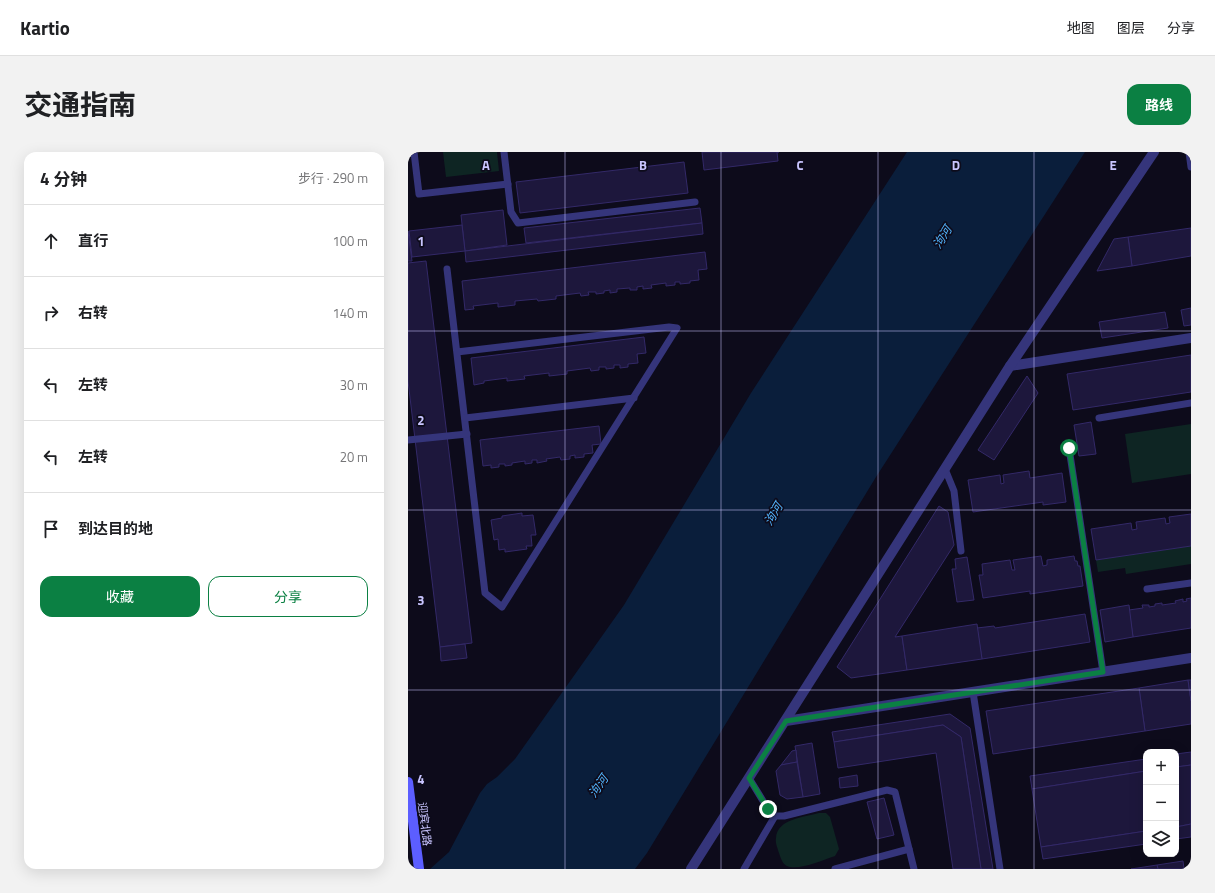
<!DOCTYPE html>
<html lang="zh">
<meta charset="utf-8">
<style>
:root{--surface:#fff;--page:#f2f2f2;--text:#202124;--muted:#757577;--line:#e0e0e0;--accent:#0b8043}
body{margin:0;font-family:"Titillium Web","Noto Sans SC",sans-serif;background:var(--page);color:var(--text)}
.controls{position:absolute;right:12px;bottom:12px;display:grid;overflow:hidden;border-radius:8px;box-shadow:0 4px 16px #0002}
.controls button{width:36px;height:36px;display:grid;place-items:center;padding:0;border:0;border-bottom:1px solid var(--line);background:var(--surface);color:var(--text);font:20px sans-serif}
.stop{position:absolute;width:12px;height:12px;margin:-9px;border:3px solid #0b8043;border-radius:50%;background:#fff}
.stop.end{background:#0b8043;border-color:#fff;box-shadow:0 1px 4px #0008}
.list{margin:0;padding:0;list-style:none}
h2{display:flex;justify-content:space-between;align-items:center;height:52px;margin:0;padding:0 16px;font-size:17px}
h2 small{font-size:13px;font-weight:400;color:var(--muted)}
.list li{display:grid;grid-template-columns:26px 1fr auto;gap:12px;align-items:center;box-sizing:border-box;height:72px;padding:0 16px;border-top:1px solid var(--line)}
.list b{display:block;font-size:15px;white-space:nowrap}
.list em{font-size:13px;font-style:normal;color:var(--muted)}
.actions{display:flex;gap:8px;padding:12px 16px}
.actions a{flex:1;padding:9px 0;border:1px solid var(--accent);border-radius:12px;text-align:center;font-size:14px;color:var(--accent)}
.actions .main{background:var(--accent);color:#fff}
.icon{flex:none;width:22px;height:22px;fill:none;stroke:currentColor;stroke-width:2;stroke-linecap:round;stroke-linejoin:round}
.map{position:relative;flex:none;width:783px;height:717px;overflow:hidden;border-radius:12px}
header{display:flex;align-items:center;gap:24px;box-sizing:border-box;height:56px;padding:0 20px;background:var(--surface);border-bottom:1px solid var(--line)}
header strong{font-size:19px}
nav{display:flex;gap:22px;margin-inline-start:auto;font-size:14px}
.intro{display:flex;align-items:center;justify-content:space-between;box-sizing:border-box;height:96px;padding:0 24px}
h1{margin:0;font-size:28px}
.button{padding:10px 18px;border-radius:12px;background:var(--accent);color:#fff;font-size:14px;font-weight:700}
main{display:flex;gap:24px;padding:0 24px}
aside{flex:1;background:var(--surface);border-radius:12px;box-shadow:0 4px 16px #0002}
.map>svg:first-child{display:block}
.green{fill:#0e2523}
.water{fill:#0a1e3b}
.building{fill:#1d173c;stroke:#332968}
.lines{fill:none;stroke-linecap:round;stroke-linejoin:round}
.service{stroke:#35357b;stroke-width:7}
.minor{stroke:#35357b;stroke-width:10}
.tertiary{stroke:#35357b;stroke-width:10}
.secondary{stroke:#5c5eff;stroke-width:10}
.route{stroke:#0b8043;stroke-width:5}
.grid{fill:none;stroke:#c9c5ff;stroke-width:1;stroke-opacity:0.55}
.labels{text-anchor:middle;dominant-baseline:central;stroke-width:3.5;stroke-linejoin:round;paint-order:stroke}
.street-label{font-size:11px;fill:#c9c5ff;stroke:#0d0b1b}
.water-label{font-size:12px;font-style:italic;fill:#53b6ff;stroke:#0d0b1b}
.grid-label{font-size:13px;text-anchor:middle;font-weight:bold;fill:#c9c5ff;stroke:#0d0b1b;stroke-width:3.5;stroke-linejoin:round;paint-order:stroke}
</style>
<header>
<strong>Kartio</strong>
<nav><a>地图</a><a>图层</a><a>分享</a></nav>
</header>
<div class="intro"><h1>交通指南</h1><a class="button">路线</a></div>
<main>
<aside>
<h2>4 分钟<small>步行 · 290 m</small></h2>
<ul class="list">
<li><svg class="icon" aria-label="ahead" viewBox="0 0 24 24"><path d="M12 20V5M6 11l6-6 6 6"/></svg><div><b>直行</b></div><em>100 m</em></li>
<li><svg class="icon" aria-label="right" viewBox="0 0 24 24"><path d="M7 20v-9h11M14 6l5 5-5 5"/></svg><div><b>右转</b></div><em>140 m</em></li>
<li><svg class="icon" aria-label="left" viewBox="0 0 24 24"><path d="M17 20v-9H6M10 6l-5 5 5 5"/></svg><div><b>左转</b></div><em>30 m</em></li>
<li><svg class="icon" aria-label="left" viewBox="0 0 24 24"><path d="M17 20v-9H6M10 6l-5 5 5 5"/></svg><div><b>左转</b></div><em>20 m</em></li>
<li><svg class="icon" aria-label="arrive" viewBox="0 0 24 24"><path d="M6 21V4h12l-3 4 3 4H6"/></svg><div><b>到达目的地</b></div></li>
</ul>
<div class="actions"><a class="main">收藏</a><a>分享</a></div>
</aside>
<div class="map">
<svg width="783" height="717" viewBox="0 0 783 717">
<rect width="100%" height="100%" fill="#0d0b1b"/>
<g class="green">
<polygon points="35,0 89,0 91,19 38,25"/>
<polygon points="783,272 783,322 724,331 717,282"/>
<polygon points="783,394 783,412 718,422 717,416 690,420 688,408"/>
<path d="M411,661H418L422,665L431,697L427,704C415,708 395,717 382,715C375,714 373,707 371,701C370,697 367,691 368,686C369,667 396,665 411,661Z"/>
</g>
<polygon class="water" points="499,0 677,0 468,325 239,701 227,717 22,717 41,700 72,641 79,632 89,625 107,607 216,453 343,241"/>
<g class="building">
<polygon points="294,0 371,0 369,0 370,9 296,18"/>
<polygon points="276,10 280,41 112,61 108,30"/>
<polygon points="292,56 294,71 118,91 116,76"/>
<polygon points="95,58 99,93 57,99 53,63"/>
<polygon points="294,71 295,82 58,110 57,99"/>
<polygon points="54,73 57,99 4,105 1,79"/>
<polygon points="783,76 783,104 724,114 720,85"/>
<polygon points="0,79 4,109 0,109"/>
<polygon points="720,85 724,114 689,119 706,87"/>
<polygon points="297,100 299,117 290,118 291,128 282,129 282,131 272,132 272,130 267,130 267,133 258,134 258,131 243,133 244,136 235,137 235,134 229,135 229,138 222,138 222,136 209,137 209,140 202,141 202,138 196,139 196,141 188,142 188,140 180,140 181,143 173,144 172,141 148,144 148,147 130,149 129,147 107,149 107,153 90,155 90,151 65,154 66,157 57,158 54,129"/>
<polygon points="18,109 64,491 32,495 0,229 0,111"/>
<polygon points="783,156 783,173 776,174 773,158"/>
<polygon points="757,160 760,176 694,186 691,170"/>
<polygon points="236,185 238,201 229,202 230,211 220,212 220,215 212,216 212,213 206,213 206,216 198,217 198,215 191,215 191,218 183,219 182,216 159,219 159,222 141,224 141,221 116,224 117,227 99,229 99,226 76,229 76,231 66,233 63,206"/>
<polygon points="783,203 783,240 665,258 659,222"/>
<polygon points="619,224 630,241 586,308 570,298"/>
<polygon points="683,270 688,302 671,304 666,273"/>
<polygon points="191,274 193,292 184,293 185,301 176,302 176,305 167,306 167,303 162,304 162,307 153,308 152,305 138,307 139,309 129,311 129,308 124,308 124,311 117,312 117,309 104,311 104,313 97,314 97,312 91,312 91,315 83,316 83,313 75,314 72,288"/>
<polygon points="621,319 622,326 654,321 658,350 635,353 635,350 565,360 560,328 592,323 593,332 596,331 595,323"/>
<polygon points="531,354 540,360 546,393 487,485 494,484 499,518 443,526 429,515"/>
<polygon points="114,361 114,364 125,363 128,383 123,383 124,394 118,394 119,397 97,400 97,397 91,398 90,387 86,388 83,368 94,366 94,364"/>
<polygon points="783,362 783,394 688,408 683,377 723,371 724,378 729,377 728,370 757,366 758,372 762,371 761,365"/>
<polygon points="633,404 635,414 639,413 639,408 666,404 667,409 669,409 670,414 672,414 675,434 622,442 622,439 575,446 571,423 575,423 574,412 602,408 604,418 607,418 605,408"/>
<polygon points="559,405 566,448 549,450 544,417 548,417 547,407"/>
<polygon points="783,446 783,476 725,485 721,458 735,456 734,453 741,453 741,455 747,454 747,452 754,451 754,453 768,451 767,449 775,447 775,450 779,449 778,447"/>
<polygon points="721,453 725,485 697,490 692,458"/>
<polygon points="677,462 682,490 574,507 569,476 586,474 587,476"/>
<polygon points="569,472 574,507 499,518 494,484"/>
<polygon points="57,492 59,506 33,509 32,495"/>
<polygon points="780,528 783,549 783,572 737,579 731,536"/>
<polygon points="780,528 783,528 783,549"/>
<polygon points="731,536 737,579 585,602 578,559"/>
<polygon points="542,562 562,576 585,717 573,717 553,585 535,573 426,590 424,580"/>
<polygon points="535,573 553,585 573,717 545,717 528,601 430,616 426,590"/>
<polygon points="404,591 412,642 395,645 387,594"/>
<polygon points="388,598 389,610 373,613 384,599"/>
<polygon points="783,600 783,613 768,615 768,602"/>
<polygon points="738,607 738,619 624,637 622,624"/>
<polygon points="389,610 395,645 379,647 372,643 368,619 373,613"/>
<polygon points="783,613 783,672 768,675 768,615"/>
<polygon points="738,619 738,679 633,695 624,637"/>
<polygon points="449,623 450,634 432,636 431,626"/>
<polygon points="476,646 486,683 469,687 459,650"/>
<polygon points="783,672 783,685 768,687 768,675"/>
<polygon points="738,679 738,692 635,707 633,695"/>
<polygon points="775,709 776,717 750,717 749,713"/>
<polygon points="749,713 750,717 723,717"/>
</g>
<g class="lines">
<g class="service">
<polyline points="6,0 11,42 100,32"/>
<polyline points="96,0 103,60 110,71 287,50"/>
<polyline points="781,0 783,15"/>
<polyline points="39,117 77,441 94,455 269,176 261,175 49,200"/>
<polyline points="57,266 226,246"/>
<polyline points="691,266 783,251"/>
<polyline points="0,288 59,282"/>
<polyline points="661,296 695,520"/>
<polyline points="537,317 546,339 553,399"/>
<polyline points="739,437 783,431"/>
<polyline points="565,540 592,717"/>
<polyline points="341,626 360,657 367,664 376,664 479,638 487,640 506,717"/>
<polyline points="336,717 367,664"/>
<polyline points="427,717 501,697"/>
</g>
<g class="minor">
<polyline points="602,214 783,186"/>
<polyline points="378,569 783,506"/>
</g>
<polyline class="tertiary" points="283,717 602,214 746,0"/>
<polyline class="secondary" points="0,630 11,717"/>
</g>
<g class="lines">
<polyline class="route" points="360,657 341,626 378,569 695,520 661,296"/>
</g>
<path class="grid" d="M157,0V717M313,0V717M470,0V717M626,0V717M0,179H783M0,358H783M0,538H783"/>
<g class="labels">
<g class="street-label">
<text transform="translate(17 672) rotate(83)">迎宾北路</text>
</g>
<g class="water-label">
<text transform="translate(534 85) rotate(-58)">泃河</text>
<text transform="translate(365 362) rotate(-59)">泃河</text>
<text transform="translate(190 634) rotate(-55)">泃河</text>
</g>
</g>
<g class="grid-label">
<text x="78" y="18">A</text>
<text x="235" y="18">B</text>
<text x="392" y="18">C</text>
<text x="548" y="18">D</text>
<text x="705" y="18">E</text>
<text x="13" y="94">1</text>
<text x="13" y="273">2</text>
<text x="13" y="453">3</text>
<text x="13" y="632">4</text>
</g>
</svg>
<div class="controls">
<button>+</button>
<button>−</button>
<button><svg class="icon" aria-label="layers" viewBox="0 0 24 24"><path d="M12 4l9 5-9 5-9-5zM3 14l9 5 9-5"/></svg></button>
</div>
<div class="stop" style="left:661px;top:296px"></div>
<div class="stop end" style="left:360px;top:657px"></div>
</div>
</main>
